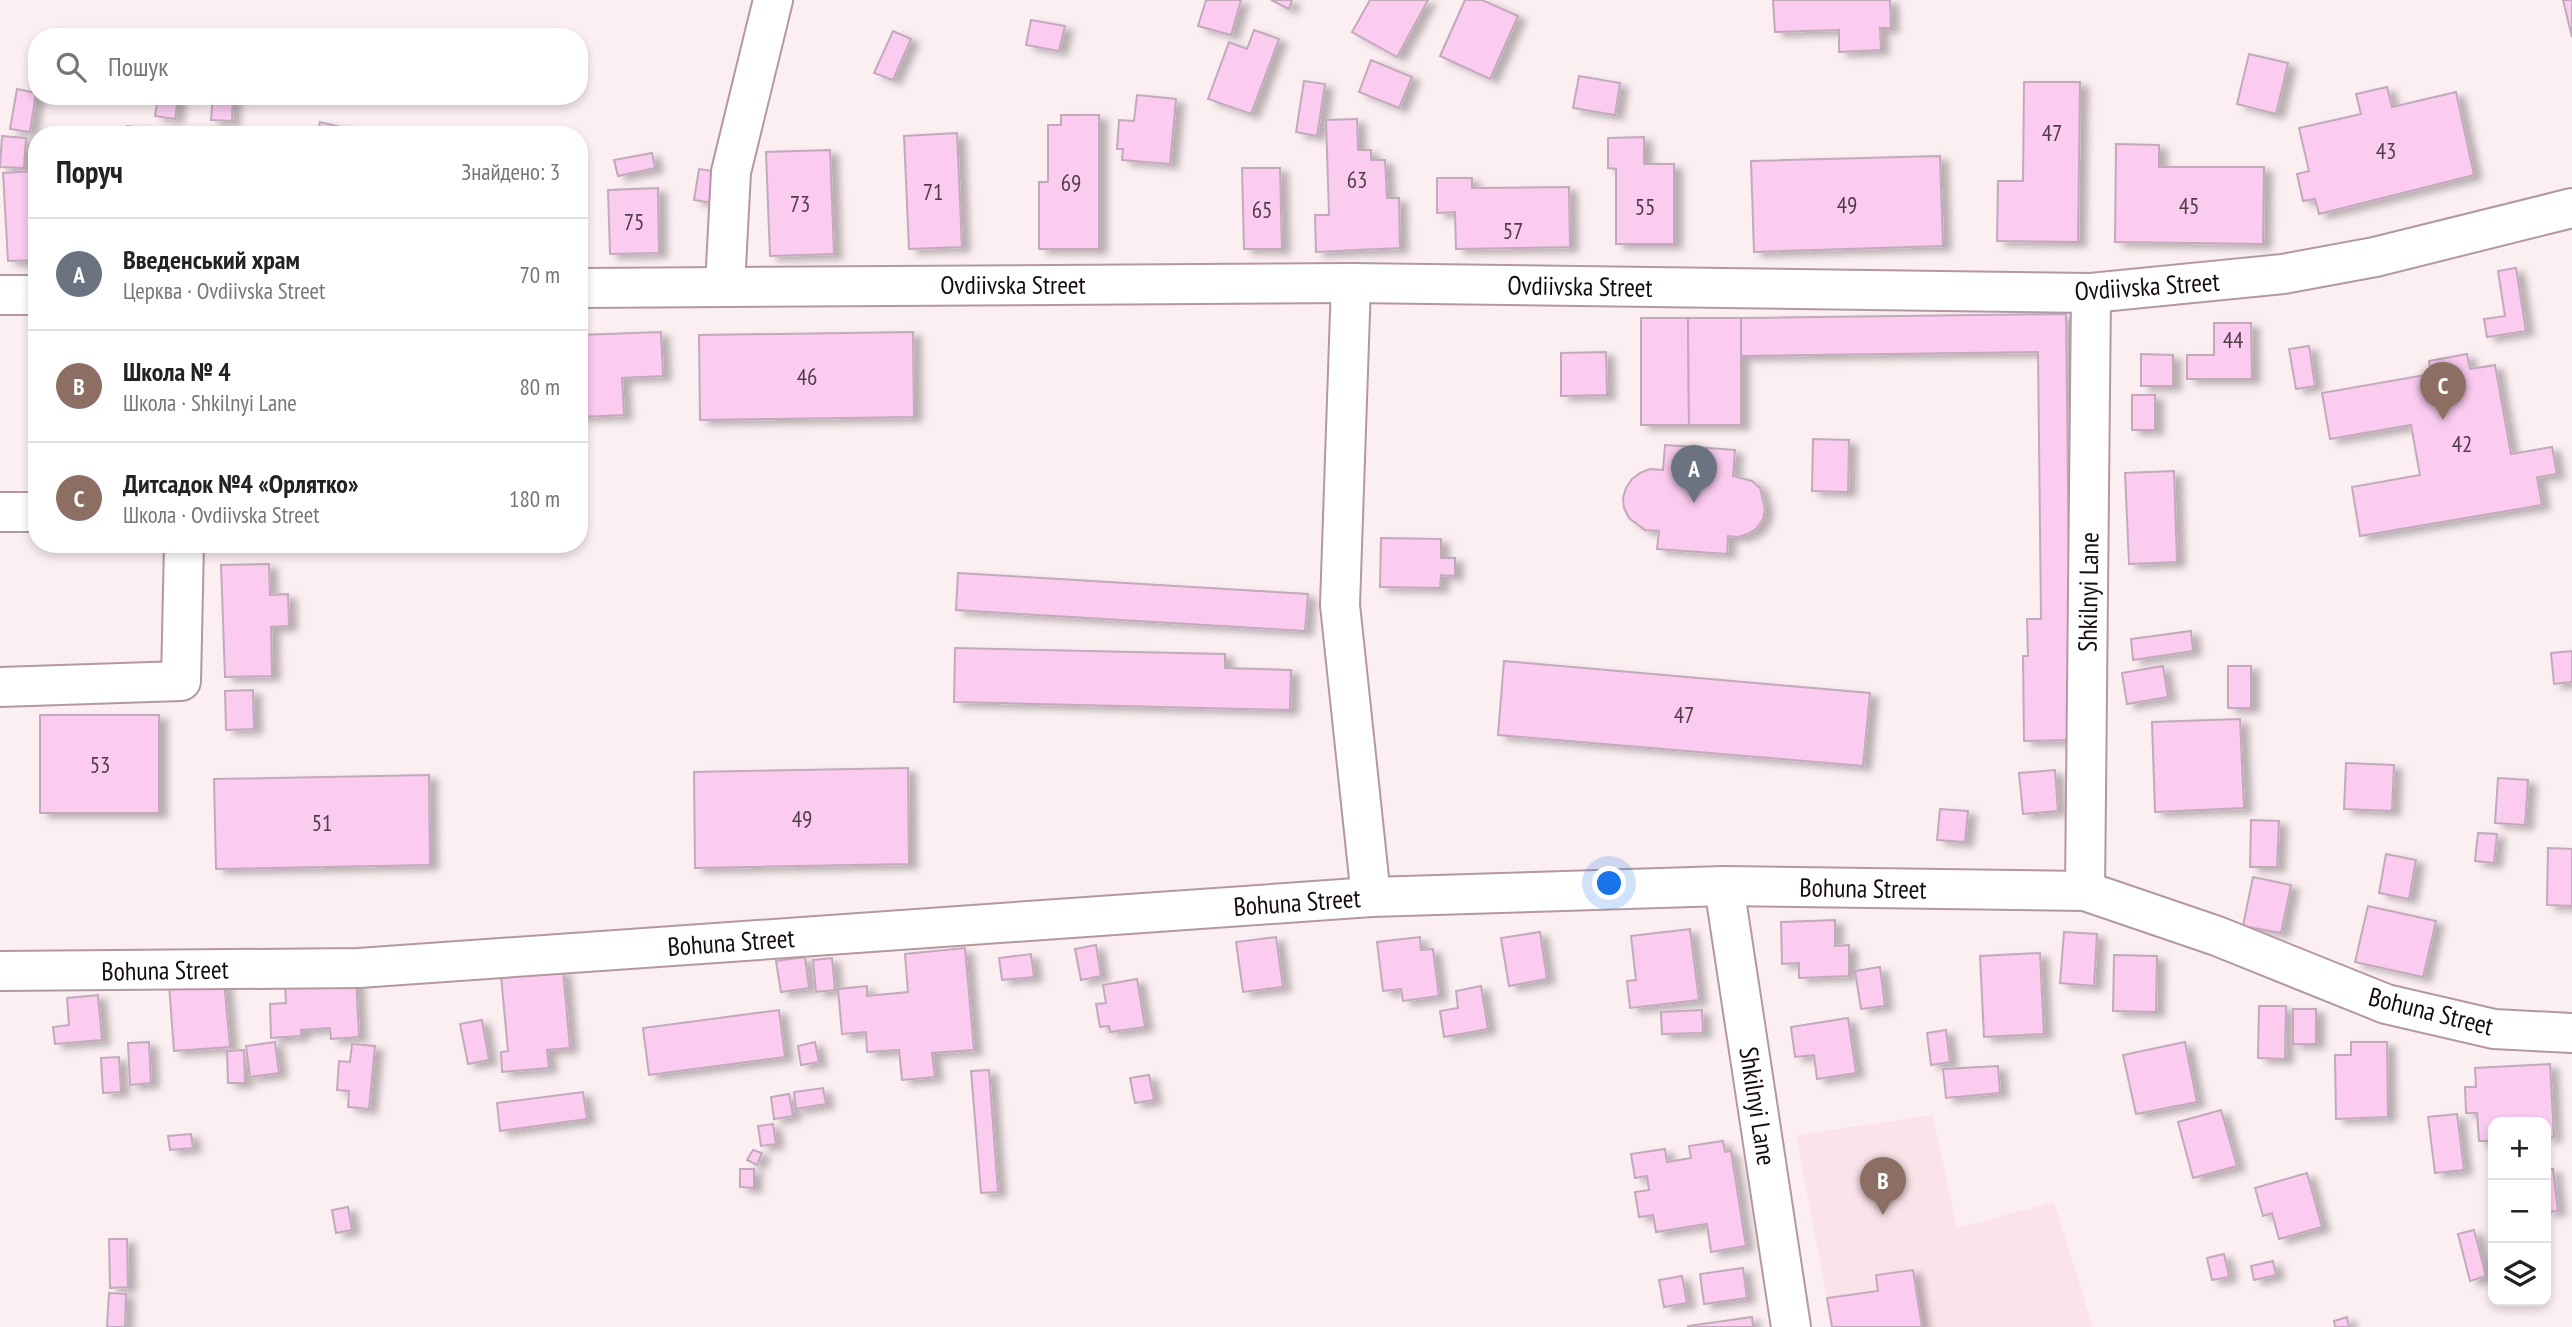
<!DOCTYPE html>
<html lang="uk">
<meta charset="utf-8">
<style>
:root{--surface:#fff;--page:#f2f2f2;--text:#222;--muted:#767676;--line:#e0e0e0;--accent:#7c3aed}
body{margin:0;font-family:"PT Sans Narrow",sans-serif;background:var(--page);color:var(--text)}
.controls{position:absolute;right:21px;bottom:21px;display:grid;overflow:hidden;border-radius:14px;box-shadow:0 4px 10px #0003}
.controls button{width:63px;height:63px;display:grid;place-items:center;padding:0;border:0;border-bottom:2px solid var(--line);background:var(--surface);color:var(--text);font:35px sans-serif}
.you{position:absolute;left:1610px;top:884px;width:24px;height:24px;margin:-18px;border:5px solid #fff;border-radius:50%;background:#1a73e8;box-shadow:0 0 0 10px #1a73e833}
.badge{display:grid;place-items:center;width:46px;height:46px;border-radius:50%;background:var(--accent);color:#fff;font-size:23px;font-weight:700}
.pin{position:absolute;translate:-50% -58px;filter:drop-shadow(0 2px 4px #0008)}
.pin::after{content:'';position:absolute;top:37px;width:24px;height:21px;background:inherit;clip-path:polygon(0 0,100% 0,50% 100%)}
.list{margin:0;padding:0;list-style:none}
h2{display:flex;justify-content:space-between;align-items:center;height:91px;margin:0;padding:0 28px;font-size:30px}
h2 small{font-size:23px;font-weight:400;color:var(--muted)}
.list li{display:grid;grid-template-columns:46px 1fr auto;gap:21px;align-items:center;box-sizing:border-box;height:112px;padding:0 28px;border-top:2px solid var(--line)}
.list b{display:block;font-size:26px;white-space:nowrap}
.list p{margin:0;font-size:23px;white-space:nowrap;color:var(--muted)}
.list em{font-size:23px;font-style:normal;color:var(--muted)}
.icon{flex:none;width:38px;height:38px;fill:none;stroke:currentColor;stroke-width:2;stroke-linecap:round;stroke-linejoin:round}
.map{position:relative;flex:none;width:2572px;height:1327px;overflow:hidden}
.search{position:absolute;background:var(--surface);box-shadow:0 4px 10px #0003;left:28px;top:28px;width:560px;height:77px;display:flex;align-items:center;gap:18px;box-sizing:border-box;padding:0 24px;border-radius:28px;color:var(--muted);font-size:26px}
.panel{position:absolute;background:var(--surface);box-shadow:0 4px 10px #0003;left:28px;top:126px;width:560px;height:427px;border-radius:28px}
.map>svg:first-child{display:block}
.built{fill:#fbe3ea}
.building{fill:#fbcbf0;stroke:#c2aabc;stroke-width:2;filter:url(#shadow)}
.lines{fill:none;stroke-linecap:round;stroke-linejoin:round}
.minor-casing{stroke:#b498a0;stroke-width:42}
.major-casing{stroke:#b498a0;stroke-width:42}
.minor{stroke:#fff;stroke-width:38}
.major{stroke:#fff;stroke-width:38}
.labels{text-anchor:middle;dominant-baseline:central;stroke-width:6;stroke-linejoin:round;paint-order:stroke}
.number-label{font-size:23px;fill:#4f3c47}
.street-label{font-size:26px;fill:#160c0f;stroke:#fff}
</style>
<div class="map">
<svg width="2572" height="1327" viewBox="0 0 2572 1327">
<defs>
<filter id="shadow"><feDropShadow dx="8" dy="4.5" stdDeviation="3.5" flood-color="#0004"/></filter>
</defs>
<rect width="100%" height="100%" fill="#fceff2"/>
<polygon class="built" points="1933,1115 1957,1228 2054,1202 2093,1327 1832,1327 1796,1135"/>
<g class="building">
<polygon points="1206,0 1241,0 1231,35 1198,26"/>
<polygon points="1271,0 1292,0 1289,9"/>
<polygon points="1370,0 1428,0 1397,57 1352,32"/>
<polygon points="1465,0 1482,0 1518,16 1490,79 1440,56"/>
<polygon points="1773,0 1890,0 1891,28 1880,28 1881,50 1839,52 1839,30 1775,32"/>
<polygon points="2563,0 2572,0 2572,37"/>
<polygon points="1031,20 1065,26 1059,51 1026,45"/>
<polygon points="1254,30 1279,39 1251,114 1208,99 1229,42 1247,49"/>
<polygon points="893,31 911,39 893,80 874,73"/>
<polygon points="2249,54 2288,63 2276,114 2237,104"/>
<polygon points="1371,60 1412,77 1399,108 1359,92"/>
<polygon points="1579,76 1620,83 1615,115 1573,108"/>
<polygon points="1304,81 1325,84 1317,136 1296,132"/>
<polygon points="2024,82 2080,82 2078,242 1997,241 1998,181 2023,181"/>
<polygon points="2387,87 2392,107 2456,92 2474,175 2319,214 2315,199 2303,201 2297,174 2309,171 2299,128 2361,114 2356,94"/>
<polygon points="17,89 36,93 30,132 10,129"/>
<polygon points="1137,95 1176,99 1170,164 1122,160 1123,149 1117,149 1119,120 1134,121"/>
<polygon points="158,96 178,96 175,119 155,116"/>
<polygon points="213,96 233,96 232,121 211,120"/>
<polygon points="1061,115 1099,115 1099,249 1039,249 1039,182 1048,182 1048,125 1061,125"/>
<polygon points="1357,119 1358,150 1371,150 1371,160 1385,160 1387,198 1399,198 1400,248 1316,252 1315,215 1329,215 1326,120"/>
<polygon points="320,122 344,128 342,135 317,135"/>
<polygon points="127,126 159,130 159,135 126,135"/>
<polygon points="214,127 215,135 178,135 178,128"/>
<polygon points="957,133 962,247 909,249 904,136"/>
<polygon points="2,136 26,138 24,168 0,167"/>
<polygon points="1644,137 1644,164 1674,164 1674,244 1616,244 1616,169 1608,168 1608,138"/>
<polygon points="2116,144 2159,145 2159,167 2264,167 2263,244 2115,242"/>
<polygon points="830,150 834,254 770,256 766,152"/>
<polygon points="652,153 655,168 618,176 614,160"/>
<polygon points="1940,156 1943,246 1754,252 1751,161"/>
<polygon points="1242,168 1280,168 1282,249 1244,249"/>
<polygon points="699,169 724,173 719,204 694,200"/>
<polygon points="37,171 37,260 8,261 3,173"/>
<polygon points="1437,178 1472,178 1472,188 1569,187 1570,247 1456,249 1455,212 1437,213"/>
<polygon points="658,188 659,253 610,254 608,190"/>
<polygon points="2516,268 2526,331 2487,337 2484,319 2505,316 2498,271"/>
<polygon points="2066,314 2071,740 2024,741 2023,656 2028,656 2027,619 2041,619 2038,352 1741,356 1741,318"/>
<polygon points="1641,318 1688,318 1689,425 1641,425"/>
<polygon points="1688,318 1741,318 1741,425 1689,425"/>
<polygon points="2214,323 2251,323 2252,379 2187,379 2187,355 2214,355"/>
<polygon points="661,332 663,376 622,378 624,415 579,417 579,335"/>
<polygon points="913,332 914,417 700,420 699,335"/>
<polygon points="2309,346 2315,386 2296,389 2289,349"/>
<polygon points="1606,352 1607,395 1561,396 1561,353"/>
<polygon points="2141,354 2173,355 2173,386 2141,386"/>
<polygon points="2467,354 2470,369 2495,365 2511,454 2552,447 2557,474 2537,477 2542,505 2360,536 2352,487 2420,475 2411,425 2330,439 2322,393 2431,374 2429,361"/>
<rect x="2132" y="395" width="23" height="35"/>
<polygon points="1813,439 1849,440 1848,492 1812,491"/>
<polygon points="1665,445 1735,450 1733,476 1752,481 1760,488 1765,509 1763,519 1757,528 1748,534 1738,537 1728,536 1727,554 1657,549 1659,531 1645,530 1629,518 1624,508 1623,498 1626,488 1632,479 1640,473 1650,469 1663,470"/>
<polygon points="2174,471 2177,562 2129,564 2125,473"/>
<polygon points="1381,538 1441,539 1441,558 1455,558 1455,576 1441,575 1440,588 1380,587"/>
<polygon points="269,564 270,595 288,594 289,626 271,627 272,676 225,677 221,565"/>
<polygon points="958,573 1308,594 1305,631 956,610"/>
<polygon points="2191,631 2193,651 2133,660 2131,639"/>
<polygon points="955,648 1225,654 1225,668 1291,670 1290,710 954,702"/>
<polygon points="2572,651 2572,682 2554,684 2551,653"/>
<polygon points="1504,661 1870,693 1863,766 1498,735"/>
<polygon points="2163,666 2168,697 2127,704 2122,673"/>
<rect x="2228" y="666" width="23" height="42"/>
<polygon points="253,690 254,729 226,730 225,691"/>
<rect x="40" y="715" width="119" height="98"/>
<polygon points="2240,719 2244,808 2155,812 2152,722"/>
<polygon points="2346,763 2394,765 2392,811 2344,809"/>
<polygon points="908,768 909,864 695,868 694,772"/>
<polygon points="2055,770 2058,811 2023,814 2019,773"/>
<polygon points="429,775 430,865 216,869 214,779"/>
<polygon points="2498,778 2528,780 2525,825 2495,823"/>
<polygon points="1940,809 1968,811 1965,842 1937,840"/>
<polygon points="2251,820 2279,821 2277,867 2250,867"/>
<polygon points="2478,833 2497,834 2494,863 2475,861"/>
<polygon points="2548,848 2572,849 2572,906 2547,905"/>
<polygon points="2386,854 2416,860 2409,899 2379,893"/>
<polygon points="2253,877 2291,885 2281,933 2243,926"/>
<polygon points="2368,906 2436,921 2423,977 2355,962"/>
<polygon points="1835,920 1835,946 1849,945 1849,976 1799,978 1799,963 1782,964 1781,922"/>
<polygon points="1690,929 1699,1000 1630,1008 1627,981 1636,980 1631,936"/>
<polygon points="1540,932 1547,979 1509,986 1501,938"/>
<polygon points="2064,932 2097,934 2094,986 2060,983"/>
<polygon points="1276,937 1283,987 1243,992 1236,942"/>
<polygon points="1420,937 1421,950 1433,949 1439,996 1403,1001 1401,989 1383,991 1377,942"/>
<polygon points="1096,945 1101,976 1081,980 1075,949"/>
<polygon points="965,948 974,1050 932,1053 935,1077 902,1080 899,1050 867,1052 866,1032 842,1034 838,989 867,986 867,996 908,992 905,954"/>
<polygon points="2040,953 2044,1034 1984,1037 1980,956"/>
<polygon points="1031,954 1034,977 1002,980 999,958"/>
<polygon points="2114,955 2157,956 2156,1012 2113,1011"/>
<polygon points="805,957 809,988 781,992 776,961"/>
<polygon points="832,958 835,990 816,992 813,960"/>
<polygon points="1880,967 1885,1006 1861,1009 1855,971"/>
<polygon points="563,970 570,1048 547,1050 549,1068 502,1072 501,1052 508,1051 501,976"/>
<polygon points="356,978 359,1037 331,1039 330,1028 301,1030 301,1036 271,1038 270,1004 286,1003 285,982"/>
<polygon points="1137,979 1145,1027 1110,1032 1109,1026 1100,1027 1096,1004 1106,1003 1103,985"/>
<polygon points="224,980 230,1047 174,1051 169,984"/>
<polygon points="1481,986 1488,1029 1444,1037 1440,1011 1458,1008 1456,991"/>
<polygon points="98,995 102,1040 55,1044 53,1027 69,1025 67,998"/>
<polygon points="2259,1006 2286,1006 2285,1059 2258,1058"/>
<rect x="2293" y="1009" width="23" height="35"/>
<polygon points="779,1010 785,1057 649,1075 643,1028"/>
<polygon points="1702,1010 1703,1033 1662,1034 1661,1012"/>
<polygon points="1848,1018 1856,1073 1817,1079 1814,1055 1795,1057 1791,1027"/>
<polygon points="482,1020 489,1060 468,1064 460,1024"/>
<polygon points="1946,1030 1950,1062 1931,1065 1927,1033"/>
<polygon points="149,1042 151,1083 130,1085 128,1043"/>
<polygon points="275,1042 279,1073 250,1077 246,1046"/>
<polygon points="815,1042 819,1062 801,1065 798,1046"/>
<polygon points="2185,1042 2197,1102 2136,1114 2123,1055"/>
<polygon points="2351,1042 2387,1042 2388,1117 2336,1119 2335,1055 2351,1055"/>
<polygon points="352,1044 375,1046 369,1109 348,1107 349,1091 337,1090 339,1061 350,1062"/>
<polygon points="244,1050 245,1083 228,1083 227,1051"/>
<polygon points="119,1057 121,1092 103,1093 101,1058"/>
<polygon points="2550,1064 2554,1137 2546,1138 2546,1122 2493,1122 2493,1141 2479,1141 2477,1113 2466,1113 2465,1087 2476,1087 2475,1068"/>
<polygon points="1998,1066 2000,1093 1946,1098 1943,1069"/>
<polygon points="989,1070 998,1192 981,1193 971,1071"/>
<polygon points="1149,1075 1154,1100 1135,1103 1130,1078"/>
<polygon points="823,1088 826,1104 796,1109 794,1092"/>
<polygon points="583,1092 587,1119 500,1131 497,1103"/>
<polygon points="789,1094 793,1116 774,1119 771,1097"/>
<polygon points="2221,1110 2237,1166 2193,1178 2178,1122"/>
<polygon points="2457,1114 2464,1170 2435,1173 2428,1117"/>
<polygon points="773,1124 776,1144 761,1146 758,1126"/>
<polygon points="191,1134 193,1148 170,1150 168,1136"/>
<polygon points="1723,1141 1725,1152 1731,1151 1746,1246 1711,1252 1707,1224 1656,1232 1653,1215 1639,1217 1635,1192 1649,1190 1647,1176 1635,1178 1631,1154 1665,1149 1667,1162 1691,1158 1689,1146"/>
<polygon points="753,1150 762,1153 757,1165 747,1160"/>
<polygon points="740,1169 754,1169 754,1188 740,1187"/>
<polygon points="2546,1169 2553,1169 2558,1211 2546,1212"/>
<polygon points="2307,1173 2322,1227 2279,1239 2272,1213 2263,1216 2255,1188"/>
<polygon points="348,1207 352,1230 336,1233 332,1210"/>
<polygon points="2474,1230 2486,1276 2470,1281 2458,1234"/>
<polygon points="109,1239 127,1239 128,1287 110,1288"/>
<polygon points="2224,1254 2229,1277 2212,1280 2207,1258"/>
<polygon points="2273,1261 2276,1275 2254,1280 2251,1266"/>
<polygon points="1743,1268 1747,1298 1704,1304 1700,1274"/>
<polygon points="1913,1270 1922,1327 1832,1327 1827,1298 1878,1291 1876,1275"/>
<polygon points="1682,1276 1687,1303 1664,1307 1659,1280"/>
<polygon points="109,1293 126,1294 125,1327 107,1327"/>
<polygon points="1752,1317 1753,1327 1688,1327 1688,1326"/>
<polygon points="2347,1317 2349,1327 2335,1327 2334,1321"/>
</g>
<g class="lines">
<defs>
<g id="minor">
<polyline points="1351,283 1340,605 1371,897"/>
<polyline points="725,286 731,172 773,0"/>
<polyline points="0,512 37,512"/>
<polyline points="0,687 181,681 184,544"/>
<polyline points="1724,886 1791,1327"/>
<polyline points="2085,891 2091,293"/>
<polyline points="0,971 359,968 1371,897 1724,886 2085,891 2217,936 2386,1004 2494,1029 2572,1033"/>
</g>
<g id="major">
<polyline points="579,288 1351,283 2091,293 2283,274 2375,257 2572,208"/>
<polyline points="0,295 37,295"/>
</g>
</defs>
<use href="#minor" class="minor-casing"/>
<use href="#major" class="major-casing"/>
<use href="#minor" class="minor"/>
<use href="#major" class="major"/>
</g>
<g class="labels">
<g class="number-label">
<text x="2052" y="132">47</text>
<text x="2386" y="150">43</text>
<text x="1357" y="179">63</text>
<text x="1071" y="182">69</text>
<text x="933" y="191">71</text>
<text x="800" y="203">73</text>
<text x="1847" y="204">49</text>
<text x="2189" y="205">45</text>
<text x="1645" y="206">55</text>
<text x="1262" y="209">65</text>
<text x="634" y="221">75</text>
<text x="1513" y="230">57</text>
<text x="2233" y="339">44</text>
<text x="807" y="376">46</text>
<text x="2462" y="443">42</text>
<text x="1684" y="714">47</text>
<text x="100" y="764">53</text>
<text x="802" y="818">49</text>
<text x="322" y="822">51</text>
</g>
<g class="street-label">
<text x="1013" y="284">Ovdiivska Street</text>
<text transform="translate(1580 286) rotate(1)">Ovdiivska Street</text>
<text transform="translate(2147 286) rotate(-4)">Ovdiivska Street</text>
<text transform="translate(2088 592) rotate(-89)">Shkilnyi Lane</text>
<text transform="translate(1863 888) rotate(1)">Bohuna Street</text>
<text transform="translate(1297 902) rotate(-4)">Bohuna Street</text>
<text transform="translate(731 942) rotate(-4)">Bohuna Street</text>
<text transform="translate(165 970) rotate(-1)">Bohuna Street</text>
<text transform="translate(2431 1011) rotate(14)">Bohuna Street</text>
<text transform="translate(1758 1106) rotate(81)">Shkilnyi Lane</text>
</g>
</g>
</svg>
<div class="controls">
<button>+</button>
<button>−</button>
<button><svg class="icon" aria-label="layers" viewBox="0 0 24 24"><path d="M12 4l9 5-9 5-9-5zM3 14l9 5 9-5"/></svg></button>
</div>
<div class="you"></div>
<div class="pin badge" style="left:1694px;top:503px;background:#6b7280">A</div>
<div class="pin badge" style="left:1883px;top:1215px;background:#8d6e63">B</div>
<div class="pin badge" style="left:2443px;top:420px;background:#8d6e63">C</div>
<div class="search"><svg class="icon" aria-label="search" viewBox="0 0 24 24"><circle cx="10" cy="10" r="6"/><path d="M15 15l6 6"/></svg>Пошук</div>
<section class="panel">
<h2>Поруч<small>Знайдено: 3</small></h2>
<ul class="list">
<li><span class="badge" style="background:#6b7280">A</span><div><b>Введенський храм</b><p>Церква · Ovdiivska Street</p></div><em>70 m</em></li>
<li><span class="badge" style="background:#8d6e63">B</span><div><b>Школа № 4</b><p>Школа · Shkilnyi Lane</p></div><em>80 m</em></li>
<li><span class="badge" style="background:#8d6e63">C</span><div><b>Дитсадок №4 «Орлятко»</b><p>Школа · Ovdiivska Street</p></div><em>180 m</em></li>
</ul>
</section>
</div>
